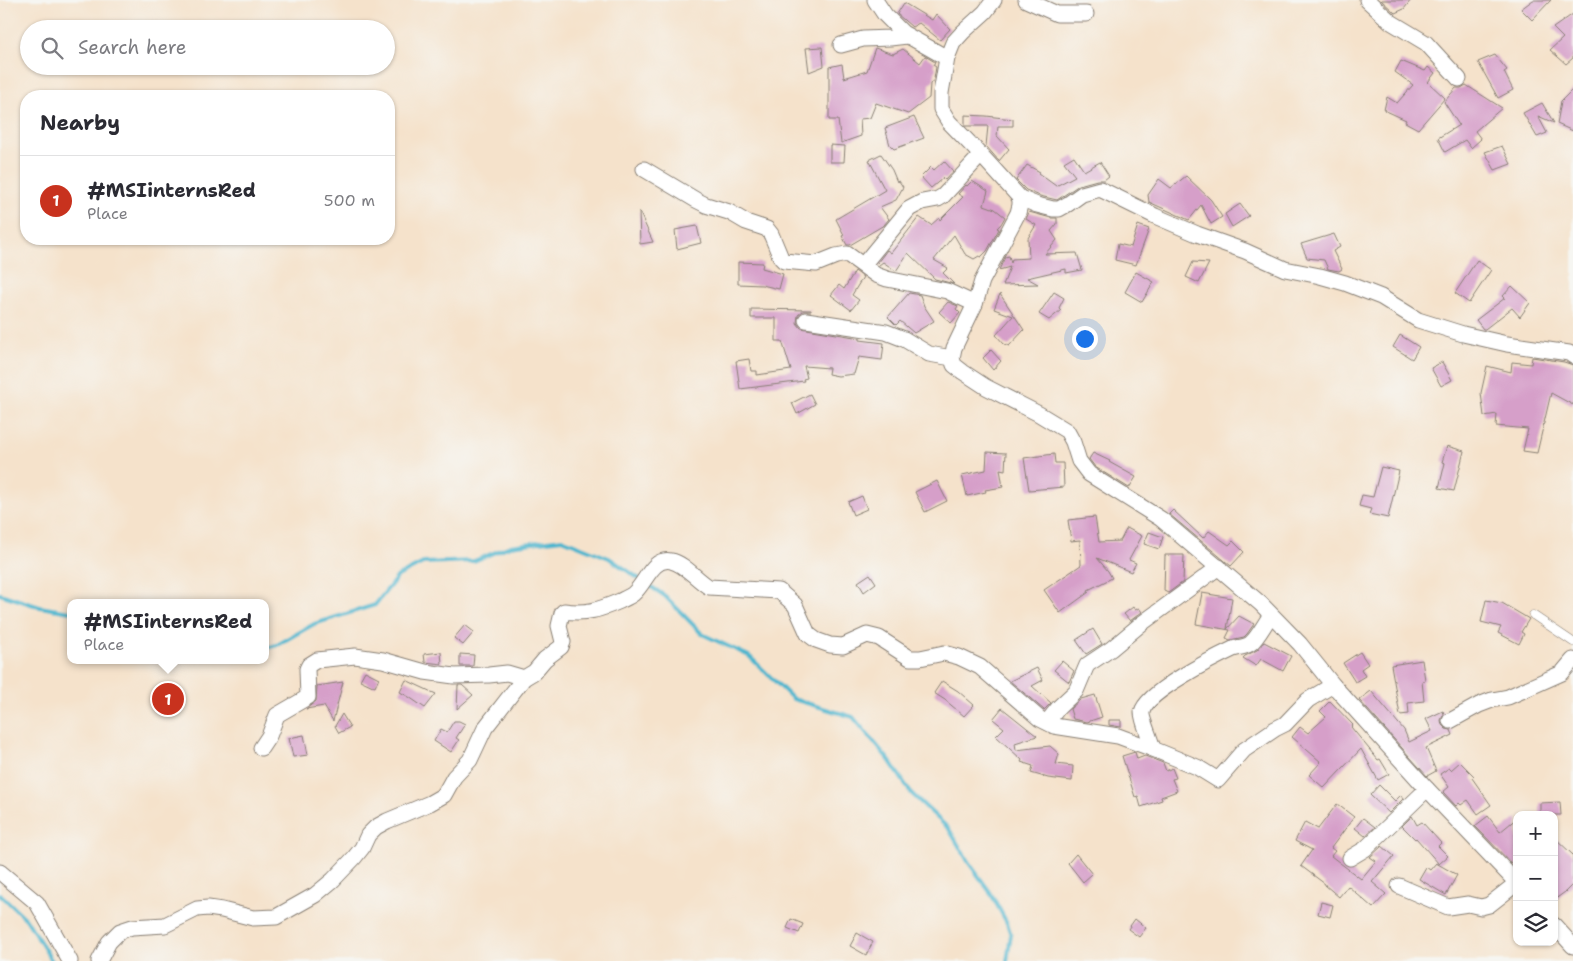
<!DOCTYPE html>
<meta charset="utf-8">
<style>
:root{--surface:#fff;--page:#f2f2f3;--text:#2b2b33;--muted:#7c7c81;--line:#e1e1e2;--accent:#c8321e}
body{margin:0;font-family:"Shantell Sans",sans-serif;background:var(--page);color:var(--text)}
.controls{position:absolute;right:15px;bottom:15px;display:grid;overflow:hidden;border-radius:10px;box-shadow:0 1px 4px #0004}
.controls button{width:45px;height:45px;display:grid;place-items:center;padding:0;border:0;border-bottom:1px solid var(--line);background:var(--surface);color:var(--text);font:25px sans-serif}
.you{position:absolute;left:1084px;top:338px;width:18px;height:18px;margin:-12px;border:4px solid #fff;border-radius:50%;background:#1a73e8;box-shadow:0 0 0 8px #1a73e833}
.badge{display:grid;place-items:center;width:32px;height:32px;border-radius:50%;background:var(--accent);color:#fff;font-size:16px;font-weight:700}
.pin{position:absolute;translate:-50% -50%;border:2px solid #fff;box-shadow:0 1px 5px #0006}
.popup{position:absolute;left:67px;top:599px;width:202px;height:65px;box-sizing:border-box;display:grid;place-content:center;border-radius:10px;background:var(--surface);filter:drop-shadow(0 1px 4px #0005);font-size:16px;white-space:nowrap;color:var(--muted)}
.popup b{font-size:19px;color:var(--text)}
.popup::after{content:'';position:absolute;left:50%;top:100%;margin-left:-10px;border:10px solid transparent;border-top-color:var(--surface)}
.list{margin:0;padding:0;list-style:none}
h2{display:flex;justify-content:space-between;align-items:center;height:65px;margin:0;padding:0 20px;font-size:21px}
h2 small{font-size:16px;font-weight:400;color:var(--muted)}
.list li{display:grid;grid-template-columns:32px 1fr auto;gap:15px;align-items:center;box-sizing:border-box;height:90px;padding:0 20px;border-top:1px solid var(--line)}
.list b{display:block;font-size:19px;white-space:nowrap}
.list p{margin:0;font-size:16px;white-space:nowrap;color:var(--muted)}
.list em{font-size:16px;font-style:normal;color:var(--muted)}
.icon{flex:none;width:28px;height:28px;fill:none;stroke:currentColor;stroke-width:2;stroke-linecap:round;stroke-linejoin:round}
.map{position:relative;flex:none;width:1573px;height:961px;overflow:hidden}
.search{position:absolute;background:var(--surface);box-shadow:0 1px 4px #0004;left:20px;top:20px;width:375px;height:55px;display:flex;align-items:center;gap:12px;box-sizing:border-box;padding:0 18px;border-radius:28px;color:var(--muted);font-size:19px}
.panel{position:absolute;background:var(--surface);box-shadow:0 1px 4px #0004;left:20px;top:90px;width:375px;height:155px;border-radius:20px}
.map>svg:first-child{display:block}
.lines{fill:none;stroke-linecap:round;stroke-linejoin:round}
.stream{stroke:#50b6ce;stroke-width:4}
.building{fill:#d69fc9}
.lane-casing{stroke:#887f74;stroke-width:9}
.street-casing{stroke:#887f74;stroke-width:17}
.lane{stroke:#fff;stroke-width:8}
.street{stroke:#fff;stroke-width:15}
</style>
<div class="map">
<svg width="1573" height="961" viewBox="0 0 1573 961">
<rect width="100%" height="100%" fill="#f6f6f2"/>
<filter id="ink" filterUnits="userSpaceOnUse"><feTurbulence type="fractalNoise" baseFrequency=".02" numOctaves="2"/><feDisplacementMap in="SourceGraphic" scale="10" xChannelSelector="R" yChannelSelector="G"/><feConvolveMatrix kernelMatrix="1 2 1 2 8 2 1 2 1" color-interpolation-filters="sRGB"/></filter>
<filter id="wash" filterUnits="userSpaceOnUse"><feTurbulence type="fractalNoise" baseFrequency=".0096" numOctaves="4" result="noise"/><feDisplacementMap in="SourceGraphic" scale="20" xChannelSelector="R" yChannelSelector="G"/><feGaussianBlur stdDeviation="1.12" result="paint"/><feColorMatrix in="noise" values="0 0 0 0 0 0 0 0 0 0 0 0 0 0 0 0 0 1.4 0 .05"/><feComposite in="paint" operator="in"/></filter>
<g filter="url(#wash)">
<rect width="100%" height="100%" fill="#f5e2cb"/>
<g class="lines">
<g class="stream">
<polyline points="647,584 665,596 702,634 749,656 793,699 853,717 889,760 911,793 949,829 969,863 990,892 1007,923 1011,935 1007,961"/>
<polyline points="0,594 40,607 70,612"/>
<polyline points="266,648 277,645 314,624 375,605 398,576 423,563 474,561 510,546 562,539 609,558 641,580"/>
<polyline points="0,894 26,919 52,961"/>
</g>
</g>
<g id="blocks">
<g class="building">
<polygon points="1381,0 1411,0 1404,9 1395,13"/>
<polygon points="1533,0 1551,0 1532,20 1521,9"/>
<polygon points="904,3 932,20 936,14 950,29 940,40 919,23 912,27 897,14"/>
<polygon points="1573,14 1573,58 1566,64 1550,50 1563,38 1553,28"/>
<polygon points="822,47 824,66 809,72 806,48"/>
<polygon points="875,48 893,54 903,49 920,63 925,56 935,62 933,65 936,67 934,79 930,84 929,98 908,114 876,103 870,118 860,119 861,136 841,143 838,120 829,120 829,67 842,64 844,78 867,71"/>
<polygon points="1495,55 1507,70 1504,72 1513,90 1498,98 1478,62"/>
<polygon points="1401,61 1425,71 1428,67 1435,73 1428,82 1445,98 1418,129 1405,122 1406,120 1384,110 1387,97 1397,103 1413,85 1395,72"/>
<polygon points="1466,85 1502,108 1475,131 1481,139 1471,148 1465,140 1445,152 1438,138 1459,125 1444,102 1456,88 1461,88"/>
<polygon points="1573,89 1573,131 1557,124 1561,101"/>
<polygon points="1542,103 1554,123 1538,116 1547,133 1537,137 1523,113"/>
<polygon points="965,115 986,116 1013,119 1013,126 998,126 997,136 1009,149 999,161 986,146 988,126 965,126"/>
<polygon points="914,117 924,138 894,149 890,145 885,128"/>
<polygon points="830,145 845,146 844,162 830,162"/>
<polygon points="1502,146 1511,164 1495,170 1485,152"/>
<polygon points="881,154 892,170 897,182 899,181 903,187 896,200 880,207 889,219 884,225 850,245 847,245 842,236 844,235 836,219 885,190 869,160"/>
<polygon points="1074,156 1084,171 1100,162 1109,176 1104,180 1097,180 1079,185 1057,200 1040,196 1026,190 1016,180 1027,165 1040,172 1038,173 1056,186 1075,176 1064,162"/>
<polygon points="944,161 953,171 945,180 943,178 931,188 921,177 931,167 934,170"/>
<polygon points="1186,176 1211,200 1222,217 1211,224 1201,205 1189,220 1149,202 1148,195 1159,179 1171,188"/>
<polygon points="972,181 988,191 984,205 995,209 1005,217 1001,224 997,228 999,229 987,251 981,257 979,256 974,259 965,254 954,235 934,260 948,268 943,273 954,284 935,279 908,253 896,271 883,262 879,265 877,263 887,250 891,253 919,217 931,225 939,218 940,220 963,197 958,194 966,185 967,186"/>
<polygon points="1240,204 1249,216 1232,227 1225,214"/>
<polygon points="639,211 653,242 640,244"/>
<polygon points="1029,212 1051,218 1057,218 1057,224 1051,231 1057,240 1045,254 1077,253 1082,270 1066,273 1066,269 1027,278 1038,284 1003,285 1010,267 999,270 1005,257 1009,256 1011,263 1012,259 1029,258 1028,238 1036,225 1026,219"/>
<polygon points="1138,225 1149,229 1136,265 1115,260 1118,244 1131,247"/>
<polygon points="697,226 701,243 677,249 675,230"/>
<polygon points="1334,234 1340,247 1333,251 1342,269 1339,271 1328,269 1324,260 1307,258 1301,244"/>
<polygon points="1477,260 1491,270 1469,303 1455,293"/>
<polygon points="738,262 763,263 762,268 783,274 779,289 762,285 738,284"/>
<polygon points="1193,262 1209,263 1199,283 1186,277"/>
<polygon points="855,271 863,277 852,295 859,300 851,310 831,295 839,285 844,289"/>
<polygon points="1136,272 1154,282 1142,302 1125,292"/>
<polygon points="1512,286 1530,303 1520,317 1512,308 1485,329 1483,329 1476,320 1505,298 1503,296"/>
<polygon points="1054,292 1064,298 1059,308 1061,310 1049,320 1039,314"/>
<polygon points="909,293 920,295 924,306 934,321 914,333 900,321 896,325 888,317"/>
<polygon points="1000,294 1024,330 1009,346 1004,344 996,335 1013,316 994,309"/>
<polygon points="948,302 958,306 956,309 960,313 951,323 939,312"/>
<polygon points="751,309 811,310 811,311 803,311 798,315 797,323 801,328 860,338 860,340 884,343 882,360 859,357 854,374 838,376 828,374 829,368 804,366 807,378 803,379 804,381 740,389 736,361 749,359 751,371 757,371 757,375 791,370 782,341 776,341 776,318 751,318"/>
<polygon points="1400,335 1419,347 1412,359 1393,347"/>
<polygon points="991,350 1001,361 993,370 983,358"/>
<polygon points="1532,357 1564,362 1573,365 1573,405 1551,393 1537,453 1523,451 1528,429 1496,426 1497,414 1484,416 1481,393 1487,366 1511,372 1512,362 1531,364"/>
<polygon points="1442,362 1452,380 1441,386 1431,368"/>
<polygon points="810,394 815,404 797,414 792,403"/>
<polygon points="1447,446 1464,451 1454,491 1439,488 1445,463 1442,462"/>
<polygon points="987,452 1006,453 1005,470 1000,469 1003,487 985,490 986,492 967,496 962,475 986,470"/>
<polygon points="1093,453 1110,461 1109,462 1136,477 1129,488 1095,467 1089,459"/>
<polygon points="1054,454 1055,463 1063,463 1064,487 1029,490 1024,458"/>
<polygon points="1381,467 1399,471 1388,518 1369,514 1371,509 1359,506 1362,495 1373,497"/>
<polygon points="937,481 947,501 925,512 915,492"/>
<polygon points="862,496 867,509 853,515 848,502"/>
<polygon points="1173,510 1203,538 1209,531 1229,545 1233,541 1244,552 1231,566 1169,514"/>
<polygon points="1095,517 1099,542 1120,541 1127,528 1142,536 1129,560 1136,563 1131,572 1097,558 1108,571 1112,578 1088,590 1089,592 1060,613 1044,590 1081,565 1080,540 1071,541 1068,520"/>
<polygon points="1149,532 1163,537 1159,549 1144,544"/>
<polygon points="1165,555 1184,555 1183,582 1168,593 1164,591"/>
<polygon points="870,574 876,583 864,592 858,582"/>
<polygon points="1202,593 1232,598 1227,629 1239,616 1254,624 1247,634 1244,637 1230,640 1226,638 1230,630 1196,624"/>
<polygon points="1486,600 1502,603 1529,619 1521,632 1524,634 1519,644 1498,633 1501,627 1481,622"/>
<polygon points="1133,607 1135,610 1139,608 1142,612 1130,621 1124,614"/>
<polygon points="465,625 474,632 463,645 454,638"/>
<polygon points="1093,629 1102,644 1086,654 1076,640"/>
<polygon points="1264,642 1291,656 1283,671 1261,659 1256,666 1243,658 1245,656 1257,650"/>
<polygon points="441,652 442,664 425,662 424,654"/>
<polygon points="1360,652 1368,664 1361,669 1365,676 1355,682 1343,663"/>
<polygon points="460,654 474,655 473,666 460,666"/>
<polygon points="1422,660 1425,680 1422,681 1424,701 1408,703 1409,714 1400,715 1391,665"/>
<polygon points="1062,661 1074,671 1069,682 1054,670"/>
<polygon points="1037,668 1043,680 1032,686 1051,703 1044,710 1010,681"/>
<polygon points="365,671 379,678 375,687 360,680"/>
<polygon points="406,680 436,694 425,708 409,697 400,692"/>
<polygon points="942,681 958,691 974,705 964,716 945,700 934,693"/>
<polygon points="343,682 333,721 324,706 306,709 316,701 317,686"/>
<polygon points="458,685 462,685 473,695 457,709"/>
<polygon points="1371,691 1404,730 1409,742 1432,731 1426,719 1443,711 1444,714 1441,720 1442,725 1446,729 1451,730 1453,735 1426,748 1436,771 1427,776 1359,700"/>
<polygon points="1095,695 1102,717 1087,722 1073,719 1070,709 1081,699"/>
<polygon points="1330,701 1353,725 1351,727 1378,760 1380,759 1389,774 1378,780 1361,749 1324,788 1309,775 1321,762 1292,737 1300,727 1308,733 1326,717 1320,711"/>
<polygon points="1002,708 1037,736 1015,743 1016,750 1050,746 1059,754 1056,764 1073,766 1072,781 1048,778 1031,773 1033,766 1021,762 1022,760 996,736 1004,728 993,719"/>
<polygon points="342,714 350,727 339,733 335,726"/>
<polygon points="1109,720 1121,720 1121,727 1109,725"/>
<polygon points="454,721 459,721 465,724 456,738 459,740 451,752 434,741 441,729 447,732"/>
<polygon points="304,735 308,755 293,757 289,738"/>
<polygon points="1135,752 1137,759 1145,756 1163,763 1166,771 1172,768 1176,778 1172,779 1177,791 1161,797 1162,800 1141,807 1138,796 1135,797 1122,756"/>
<polygon points="1460,762 1474,776 1472,778 1491,805 1478,814 1468,800 1461,805 1459,803 1456,806 1443,792 1449,787 1440,774 1449,768 1451,770"/>
<polygon points="1379,785 1395,801 1401,795 1403,799 1389,813 1370,795"/>
<polygon points="1560,802 1561,815 1540,815 1540,803"/>
<polygon points="1337,804 1354,817 1331,848 1335,851 1331,856 1361,879 1376,861 1370,857 1382,846 1394,856 1372,882 1386,894 1373,908 1348,886 1339,897 1325,885 1325,884 1301,866 1312,850 1295,841 1305,822 1318,829"/>
<polygon points="1412,816 1417,825 1422,822 1441,843 1438,846 1448,856 1439,864 1416,838 1415,839 1402,826"/>
<polygon points="1488,816 1500,832 1517,818 1517,869 1475,826"/>
<polygon points="1363,818 1375,827 1365,836 1355,828"/>
<polygon points="1554,837 1573,855 1573,884 1565,892 1554,900"/>
<polygon points="1076,854 1092,874 1083,882 1068,863"/>
<polygon points="1436,863 1457,875 1446,895 1419,879 1426,867 1430,870"/>
<polygon points="1321,902 1333,905 1330,917 1318,914"/>
<polygon points="791,919 803,924 799,933 787,928"/>
<polygon points="1135,919 1146,928 1139,937 1128,929"/>
<polygon points="857,933 873,942 866,955 850,946"/>
</g>
</g>
</g>
<g filter="url(#ink)">
<use href="#blocks" fill-opacity="0" stroke="#887f74" stroke-width="1"/>
<g class="lines">
<defs>
<polyline id="lane" points="1533,615 1573,642"/>
<g id="street">
<polyline points="875,0 885,15 903,33 947,58"/>
<polyline points="994,0 985,12 963,32 953,43 947,58 941,93 941,109 949,122 981,155 1020,198 1037,205 1053,209 1059,209 1068,204 1082,194 1100,189 1155,216 1197,234 1245,251 1285,269 1320,276 1345,283 1381,297 1418,320 1463,334 1507,344 1569,353 1573,356"/>
<polyline points="1026,0 1057,14 1086,14"/>
<polyline points="1367,0 1391,22 1426,43 1459,79"/>
<polyline points="841,45 863,39 890,38 907,36"/>
<polyline points="644,169 696,200 706,205 729,212 746,222 767,229 771,234 781,258 784,261 816,264 836,256 847,254 876,275 887,279 947,291 975,304"/>
<polyline points="1020,198 1020,205 1018,213 982,281 975,304 954,348 952,358 954,365 963,372 986,387 1039,414 1067,431 1073,442 1079,461 1089,474 1161,519 1261,604 1300,644 1333,685 1427,789 1517,883"/>
<polyline points="863,265 909,209 922,202 938,199 943,196 981,155"/>
<polyline points="806,320 886,332 904,339 929,354 952,358"/>
<polyline points="1450,721 1479,705 1492,700 1508,697 1562,673 1573,660"/>
<polyline points="1047,722 1059,707 1076,691 1087,665 1111,649 1141,624 1219,567"/>
<polyline points="261,748 269,736 277,715 308,697 307,669 309,665 317,660 355,656 383,660 425,672 454,676 489,675 507,673 524,678"/>
<polyline points="1153,749 1197,767 1218,780 1244,750 1275,729 1285,724 1308,700 1333,685"/>
<polyline points="1350,858 1365,849 1427,789"/>
<polyline points="0,872 37,903 70,961"/>
<polyline points="1399,886 1448,907 1468,904 1481,907 1489,905 1517,883"/>
<polyline points="1554,925 1573,946"/>
<path d="M99,961L109,942L120,931L132,927L165,925L197,909L208,908L222,910L253,918L276,917L315,895L333,880L354,858L362,848L368,835L376,827L387,821L430,803L444,795L454,777L470,760L485,728L524,678L534,672L545,659L561,647L563,642L559,626L562,613L564,611C587,614 599,610 620,601C624,599 629,597 633,594C646,583 652,557 671,561C684,563 697,580 709,587L779,591L795,605L808,634L816,640L830,645L843,646L867,635L879,638L910,658H920L944,653L959,657L980,667L1040,719L1054,726L1118,736L1153,749C1151,740 1141,718 1142,712C1146,692 1214,658 1233,649C1238,647 1247,647 1251,643C1258,637 1265,623 1271,615"/>
</g>
</defs>
<use href="#lane" class="lane-casing"/>
<use href="#street" class="street-casing"/>
<use href="#lane" class="lane"/>
<use href="#street" class="street"/>
</g>
</g>
</svg>
<div class="controls">
<button>+</button>
<button>−</button>
<button><svg class="icon" aria-label="layers" viewBox="0 0 24 24"><path d="M12 4l9 5-9 5-9-5zM3 14l9 5 9-5"/></svg></button>
</div>
<div class="you"></div>
<div class="pin badge" style="left:168px;top:699px">1</div>
<div class="popup"><b>#MSIinternsRed</b>Place</div>
<div class="search"><svg class="icon" aria-label="search" viewBox="0 0 24 24"><circle cx="10" cy="10" r="6"/><path d="M15 15l6 6"/></svg>Search here</div>
<section class="panel">
<h2>Nearby<small></small></h2>
<ul class="list">
<li><span class="badge">1</span><div><b>#MSIinternsRed</b><p>Place</p></div><em>500 m</em></li>
</ul>
</section>
</div>
